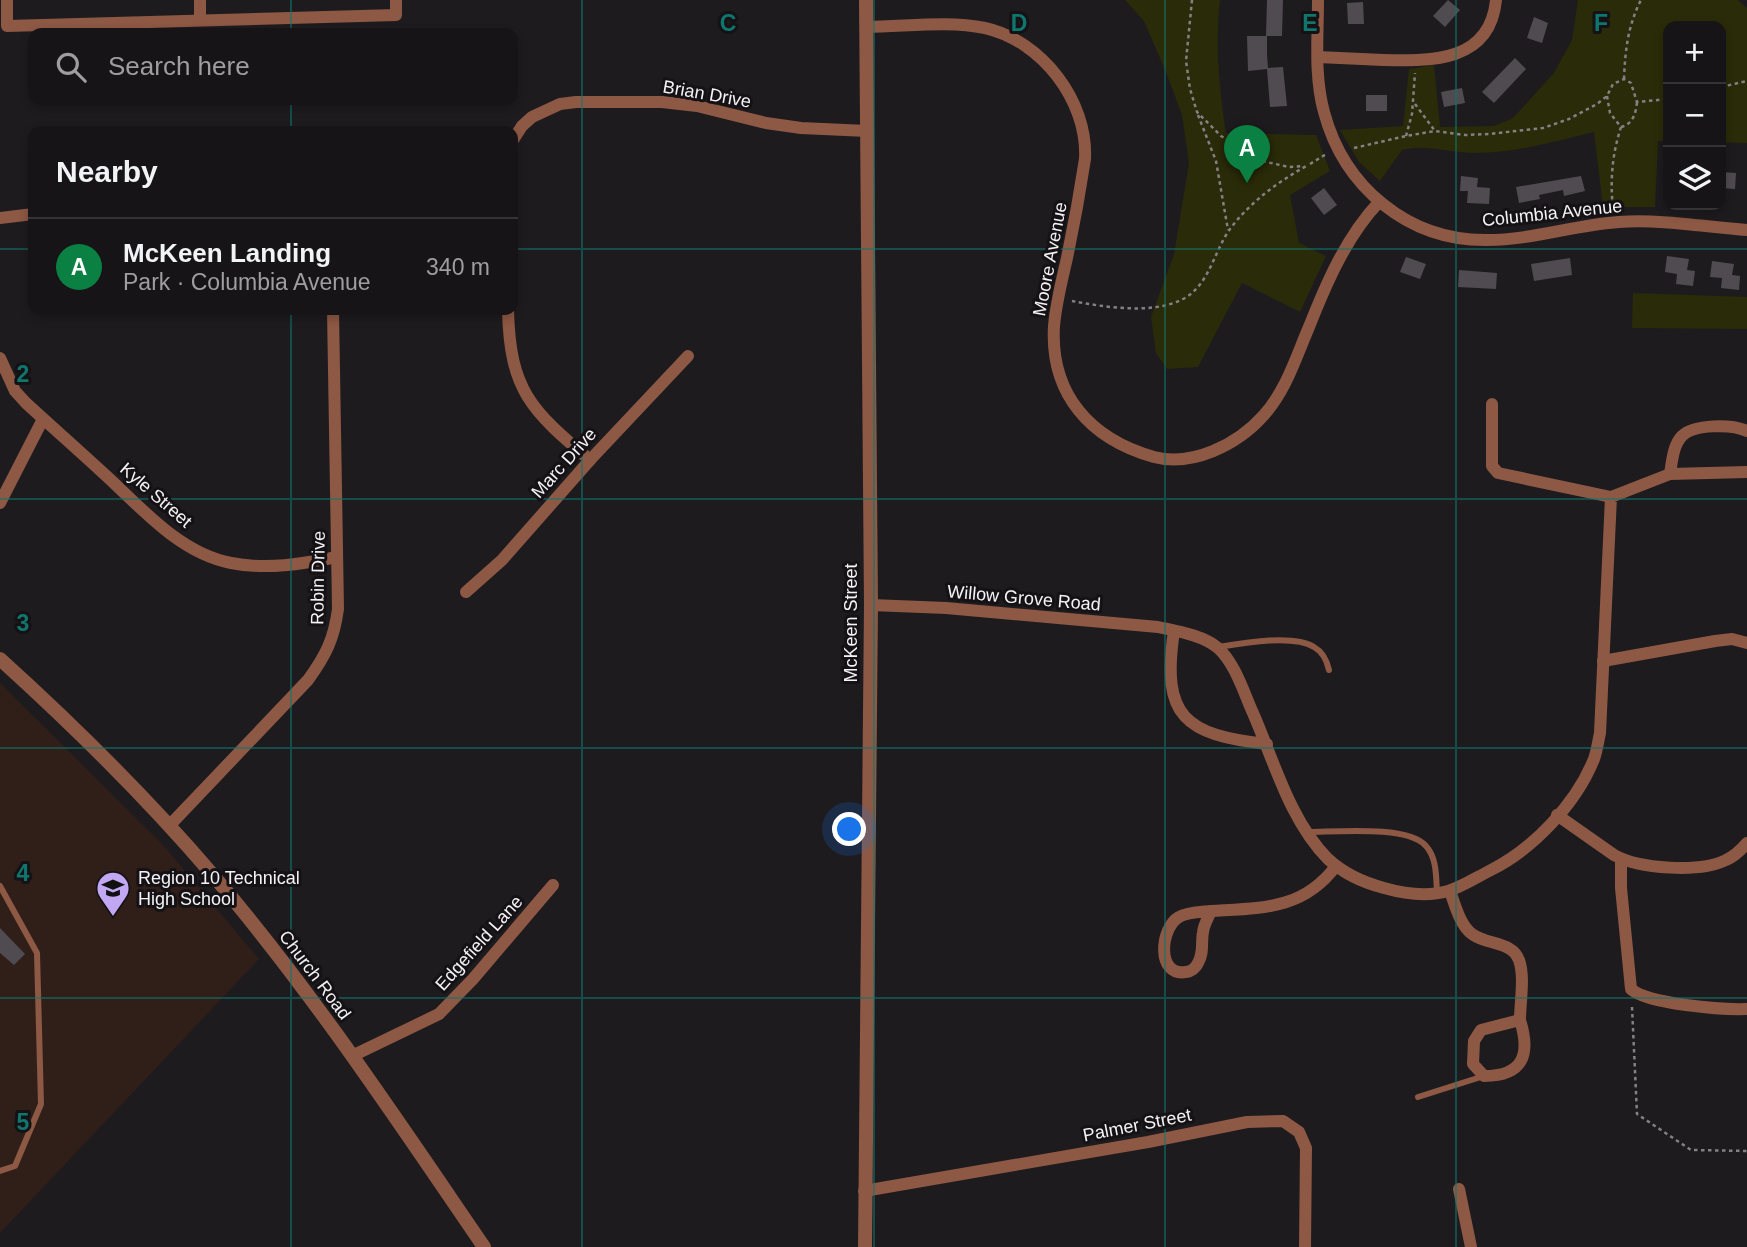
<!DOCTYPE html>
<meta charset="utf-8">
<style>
:root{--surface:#161417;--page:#1f1d20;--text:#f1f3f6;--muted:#9e9ea1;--line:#353336;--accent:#0b8043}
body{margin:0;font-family:Helvetica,sans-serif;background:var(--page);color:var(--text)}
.controls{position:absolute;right:21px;top:21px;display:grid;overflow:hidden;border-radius:14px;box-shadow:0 4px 10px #0003}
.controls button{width:63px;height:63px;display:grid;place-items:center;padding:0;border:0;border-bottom:2px solid var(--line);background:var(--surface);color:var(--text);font:35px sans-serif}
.you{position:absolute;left:850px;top:830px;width:24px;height:24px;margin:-18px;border:5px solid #fff;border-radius:50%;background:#1a73e8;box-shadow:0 0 0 10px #1a73e833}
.badge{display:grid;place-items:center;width:46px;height:46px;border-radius:50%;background:var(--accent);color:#fff;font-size:23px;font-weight:700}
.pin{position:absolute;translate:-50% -58px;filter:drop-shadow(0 2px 4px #0008)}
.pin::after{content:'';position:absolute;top:37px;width:24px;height:21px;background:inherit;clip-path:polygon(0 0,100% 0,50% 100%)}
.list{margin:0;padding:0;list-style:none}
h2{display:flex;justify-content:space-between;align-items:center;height:91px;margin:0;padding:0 28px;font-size:30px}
h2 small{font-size:23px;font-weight:400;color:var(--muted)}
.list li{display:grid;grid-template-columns:46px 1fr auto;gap:21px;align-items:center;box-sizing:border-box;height:98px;padding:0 28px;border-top:2px solid var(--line)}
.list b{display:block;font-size:26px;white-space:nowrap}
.list p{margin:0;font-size:23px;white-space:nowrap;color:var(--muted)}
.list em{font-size:23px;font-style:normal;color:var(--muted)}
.icon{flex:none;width:38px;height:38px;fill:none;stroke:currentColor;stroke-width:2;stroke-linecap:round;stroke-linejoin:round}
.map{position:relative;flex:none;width:1747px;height:1247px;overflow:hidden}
.search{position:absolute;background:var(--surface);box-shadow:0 4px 10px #0003;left:28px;top:28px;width:490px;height:77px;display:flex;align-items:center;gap:18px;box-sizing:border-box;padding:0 24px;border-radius:14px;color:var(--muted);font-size:26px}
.panel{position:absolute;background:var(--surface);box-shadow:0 4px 10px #0003;left:28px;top:126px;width:490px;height:189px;border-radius:14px}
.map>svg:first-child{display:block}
.education{fill:#301f18}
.green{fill:#2a2b08}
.building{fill:#4f4b50}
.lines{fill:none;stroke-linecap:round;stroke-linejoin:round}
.path{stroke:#848185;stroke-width:2.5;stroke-dasharray:3.5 3.5;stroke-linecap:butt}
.service{stroke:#8d5844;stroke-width:6}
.minor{stroke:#8d5844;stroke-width:12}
.tertiary{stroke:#8d5844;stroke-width:14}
.grid{fill:none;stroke:#0f766e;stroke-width:2;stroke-opacity:0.55}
.labels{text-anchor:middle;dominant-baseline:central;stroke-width:6;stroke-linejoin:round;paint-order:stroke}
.street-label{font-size:18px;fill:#f4f2f5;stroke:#151216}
.poi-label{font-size:18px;fill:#f4f2f5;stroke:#151216;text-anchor:start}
.grid-label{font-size:23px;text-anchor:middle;font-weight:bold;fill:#0f766e;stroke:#151216;stroke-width:6;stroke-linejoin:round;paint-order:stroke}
</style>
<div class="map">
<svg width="1747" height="1247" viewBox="0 0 1747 1247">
<rect width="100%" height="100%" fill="#1e1b1f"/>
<polygon class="education" points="0,683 163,845 259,959 0,1233"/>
<g class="green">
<path d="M1125,0H1220C1215,44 1219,89 1226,133L1316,135L1330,171L1290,195L1299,243L1326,256L1300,312L1242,283L1198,367L1167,369L1156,353L1151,317L1174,254L1189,163L1182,115L1166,72L1144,21Z"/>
<path d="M1578,0H1738L1747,8V143L1721,142V26H1668V140L1658,141L1655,207H1603L1594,132C1556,141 1516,153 1477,153C1451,153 1427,144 1402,150L1380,181L1359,162L1340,130L1403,126L1409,69L1434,65L1440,127L1494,126L1513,118L1554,73L1572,40Z"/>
<polygon points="1633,293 1747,297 1747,329 1632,328"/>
</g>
<g class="building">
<polygon points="1267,0 1283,0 1282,36 1267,36 1267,55 1268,68 1283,67 1287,106 1270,107 1267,69 1248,71 1247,36 1266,36"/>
<polygon points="1448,0 1460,10 1445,27 1433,16"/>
<polygon points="1363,2 1364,24 1348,24 1347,3"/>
<polygon points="1534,17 1548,23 1542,43 1527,38"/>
<polygon points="1515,58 1526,69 1494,103 1482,92"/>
<polygon points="1462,88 1465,103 1444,107 1441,92"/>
<rect x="1366" y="95" width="21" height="16"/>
<polygon points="1721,172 1736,173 1735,189 1721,188"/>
<polygon points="1461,176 1478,178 1477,187 1490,188 1489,204 1467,203 1468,191 1460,191"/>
<polygon points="1581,176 1585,191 1564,196 1563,190 1539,195 1540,199 1519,203 1516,187"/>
<polygon points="1324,188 1337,205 1324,215 1311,198"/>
<polygon points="1667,256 1689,259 1687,270 1695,271 1693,286 1676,284 1677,274 1665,272"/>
<polygon points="1406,257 1426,264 1420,279 1400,272"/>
<polygon points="1570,258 1572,275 1534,281 1531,264"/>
<polygon points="1712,261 1734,264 1732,275 1740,276 1739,290 1721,288 1722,278 1710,277"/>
<polygon points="1459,270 1497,273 1496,289 1458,287"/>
<polygon points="0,928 25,954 14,965 0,953"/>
</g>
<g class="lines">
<g class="path">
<polyline points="1192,0 1186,61 1190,89 1197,112 1221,136 1262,161 1289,167 1303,166"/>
<path d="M1624,79C1625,51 1628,25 1641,0"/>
<polyline points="1721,87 1747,81"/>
<path d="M1607,96L1610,113L1621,127C1612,155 1610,180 1613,209"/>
<polyline points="1415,104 1435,131"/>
<polyline points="1198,115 1216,161 1228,230"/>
<path d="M1621,127C1633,124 1636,113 1637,102"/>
<polyline points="1406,136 1412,114 1415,73"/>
<polyline points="1354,148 1406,136 1435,131 1465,135 1489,134 1543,128 1569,119 1597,104 1607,96 1613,84 1624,79 1631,83 1637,102 1668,99"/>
<polyline points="1310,164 1328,153"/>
<path d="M1072,301C1104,307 1152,315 1183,299C1209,286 1214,251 1230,229C1251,201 1278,182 1308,165"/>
<polyline points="1632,1007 1637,1114 1691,1150 1747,1151"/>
</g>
<g class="service">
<path d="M1219,647C1243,643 1293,634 1314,647C1323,652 1327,661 1329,670"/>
<path d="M1308,832C1335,832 1408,825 1426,846C1437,858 1436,877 1437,893"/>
<polyline points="0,886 37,953 41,1104 15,1166 0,1171"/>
<polyline points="1418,1097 1484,1076"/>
</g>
<g class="minor">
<polyline points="7,0 7,26 396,15 396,0"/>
<polyline points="200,0 200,19"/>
<path d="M1318,0C1318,37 1314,76 1324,112C1344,187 1408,241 1487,240C1532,240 1575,225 1619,222C1662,219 1705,227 1747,230"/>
<path d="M866,27C905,27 946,20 985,28C1042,41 1088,101 1085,159C1080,192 1074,225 1067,258C1062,280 1056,303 1054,326C1050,394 1090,439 1154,457C1192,467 1237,445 1263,416C1286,391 1296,357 1309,327C1326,284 1346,237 1379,202"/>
<path d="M1318,57C1339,58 1361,59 1383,60C1430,61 1490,63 1496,0"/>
<polyline points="513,140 522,126 532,117 560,104 576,102 662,102 697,106 766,123 801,128 867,131"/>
<polyline points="0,218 33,214"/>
<path d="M508,310C510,391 531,410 590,460"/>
<path d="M0,358L15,391L26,403C51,426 76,448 101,471C139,505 178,553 231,563C267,570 302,564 337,557"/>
<polyline points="1492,404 1492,466 1498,473 1611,497"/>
<path d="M1747,431C1732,424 1694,424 1682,436C1673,445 1672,462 1670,474L1747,472"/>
<polyline points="0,503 43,419"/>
<polyline points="466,592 502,560 590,460 688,356"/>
<path d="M871,605L946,608L1158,627C1176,631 1203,635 1218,648C1235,663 1244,693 1253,713C1274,761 1290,821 1328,859C1343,873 1365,883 1384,888C1405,894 1427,897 1448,891C1462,887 1477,877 1491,870C1533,849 1576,804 1594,759C1597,751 1598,742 1600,733L1611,497L1670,474"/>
<path d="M1174,631C1161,717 1185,735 1267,744"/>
<polyline points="1603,661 1715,641 1732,639 1747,643"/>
<path d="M1557,815L1614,855C1639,869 1700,873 1726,860C1735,856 1741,850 1747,843"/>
<path d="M169,826L308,680C326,655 334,639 338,609L333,310"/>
<path d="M1621,859V888L1631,989C1647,1004 1723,1010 1747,1009"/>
<path d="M1450,891C1455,905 1460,925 1472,934C1486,945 1512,941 1519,960C1525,977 1520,1002 1520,1020"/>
<path d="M1211,911C1208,918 1204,924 1203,932C1201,943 1204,953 1198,963C1195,969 1192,971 1186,972C1156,977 1160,928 1179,917C1187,912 1201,912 1211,911Z"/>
<path d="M1211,911C1262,908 1303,910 1336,866"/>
<path d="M1520,1020C1531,1055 1523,1076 1484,1076L1473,1064L1474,1041L1481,1030Z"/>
<polyline points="352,1056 439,1014 473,979 553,885"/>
<polyline points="1459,1189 1471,1247"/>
<polyline points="864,1191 1148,1142 1247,1122 1283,1121 1299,1132 1306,1148 1305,1247"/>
</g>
<g class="tertiary">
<path d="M0,659C74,726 147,798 212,874C312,991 397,1120 484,1247"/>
<polyline points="865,1247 871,605 866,0"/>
</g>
</g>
<path class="grid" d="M291,0V33M582,0V1247M874,0V1247M1165,0V1247M1456,0V1247M291,100V131M0,249H33M513,249H1747M291,310V1247M0,499H1747M0,748H1747M0,998H1747"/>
<defs>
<symbol id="school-pin" viewBox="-11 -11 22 30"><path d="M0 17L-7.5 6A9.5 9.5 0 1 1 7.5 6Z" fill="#c2a8f3" stroke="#151216"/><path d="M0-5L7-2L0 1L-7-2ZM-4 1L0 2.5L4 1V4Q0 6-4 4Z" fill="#111"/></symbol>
</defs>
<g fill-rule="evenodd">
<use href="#school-pin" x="94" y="869" width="38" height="52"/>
</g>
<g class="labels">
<g class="street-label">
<text transform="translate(707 94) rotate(10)">Brian Drive</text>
<text transform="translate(1552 213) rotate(-6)">Columbia Avenue</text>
<text transform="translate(1050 259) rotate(-79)">Moore Avenue</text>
<text transform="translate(564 463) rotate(-48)">Marc Drive</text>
<text transform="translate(156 495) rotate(41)">Kyle Street</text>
<text transform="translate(318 578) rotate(-89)">Robin Drive</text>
<text transform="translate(1024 598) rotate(5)">Willow Grove Road</text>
<text transform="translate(851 623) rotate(-90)">McKeen Street</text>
<text transform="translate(479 943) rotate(-48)">Edgefield Lane</text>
<text transform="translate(315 975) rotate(53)">Church Road</text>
<text transform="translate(1137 1125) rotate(-11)">Palmer Street</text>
</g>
<g class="poi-label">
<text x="138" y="878">Region 10 Technical<tspan x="138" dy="21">High School</tspan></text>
</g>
</g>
<g class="grid-label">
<text x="728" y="31">C</text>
<text x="1019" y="31">D</text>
<text x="1310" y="31">E</text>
<text x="1601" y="31">F</text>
<text x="23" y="382">2</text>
<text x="23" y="631">3</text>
<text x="23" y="881">4</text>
<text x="23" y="1130">5</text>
</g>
</svg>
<div class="controls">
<button>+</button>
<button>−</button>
<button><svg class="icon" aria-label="layers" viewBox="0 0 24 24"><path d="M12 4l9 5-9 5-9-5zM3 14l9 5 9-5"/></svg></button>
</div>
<div class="you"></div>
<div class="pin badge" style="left:1247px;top:183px">A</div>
<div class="search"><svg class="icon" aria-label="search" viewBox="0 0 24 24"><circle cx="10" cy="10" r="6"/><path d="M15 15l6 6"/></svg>Search here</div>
<section class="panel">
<h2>Nearby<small></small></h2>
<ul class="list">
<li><span class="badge">A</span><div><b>McKeen Landing</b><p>Park · Columbia Avenue</p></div><em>340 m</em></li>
</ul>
</section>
</div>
